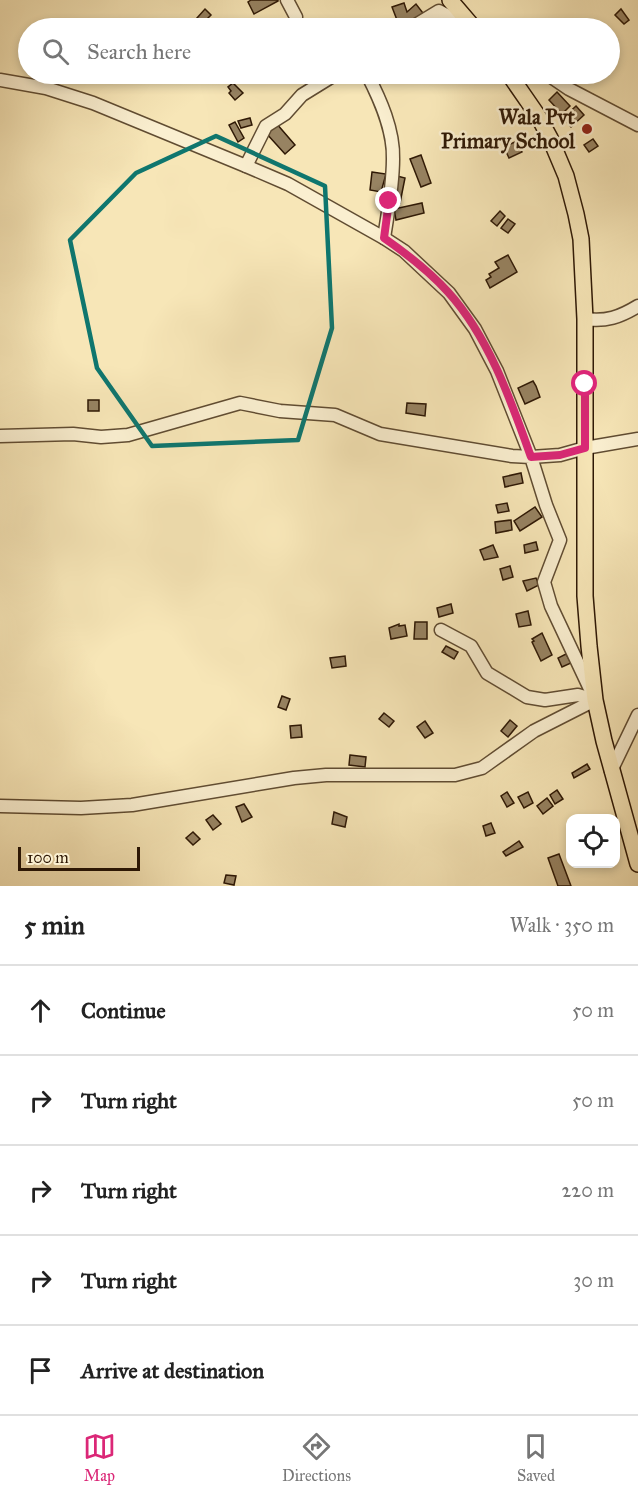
<!DOCTYPE html>
<meta charset="utf-8">
<style>
:root{--surface:#fff;--page:#f2f2f2;--text:#222;--muted:#767676;--line:#e0e0e0;--accent:#db2777}
body{margin:0;font-family:"IM FELL Great Primer",serif;background:var(--page);color:var(--text)}
.controls{position:absolute;right:18px;bottom:18px;display:grid;overflow:hidden;border-radius:12px;box-shadow:0 3px 9px #0003}
.controls button{width:54px;height:54px;display:grid;place-items:center;padding:0;border:0;border-bottom:2px solid var(--line);background:var(--surface);color:var(--text);font:30px sans-serif}
.scale{position:absolute;left:18px;bottom:15px;width:122px;box-sizing:border-box;padding-left:6px;border:3px solid #2e1805;border-top:0;font-size:16px;line-height:21px;white-space:nowrap;color:#2e1805;-webkit-text-stroke:4px #faefd0;paint-order:stroke}
.stop{position:absolute;width:18px;height:18px;margin:-14px;border:4px solid #db2777;border-radius:50%;background:#fff}
.stop.end{background:#db2777;border-color:#fff;box-shadow:0 2px 6px #0008}
.list{margin:0;padding:0;list-style:none}
h2{display:flex;justify-content:space-between;align-items:center;height:78px;margin:0;padding:0 24px;font-size:26px}
h2 small{font-size:20px;font-weight:400;color:var(--muted)}
.list li{display:grid;grid-template-columns:39px 1fr auto;gap:18px;align-items:center;box-sizing:border-box;height:90px;padding:0 24px;border-top:2px solid var(--line)}
.list b{display:block;font-size:22px;white-space:nowrap}
.list em{font-size:20px;font-style:normal;color:var(--muted)}
.icon{flex:none;width:33px;height:33px;fill:none;stroke:currentColor;stroke-width:2;stroke-linecap:round;stroke-linejoin:round}
.map{position:relative;flex:none;width:638px;height:886px;overflow:hidden}
.search{position:absolute;background:var(--surface);box-shadow:0 3px 9px #0003;left:18px;right:18px;top:18px;height:66px;display:flex;align-items:center;gap:15px;box-sizing:border-box;padding:0 21px;border-radius:33px;color:var(--muted);font-size:22px}
.sheet{height:528px;background:var(--surface)}
nav{display:flex;justify-content:space-around;align-items:center;box-sizing:border-box;height:84px;border-top:2px solid var(--line);background:var(--surface);font-size:16px;color:var(--muted)}
nav a{display:grid;justify-items:center;gap:3px}
nav .on{color:var(--accent)}
.map>svg:first-child{display:block}
.building{fill:#978362;stroke:#2e1805;stroke-width:1.5}
.lines{fill:none;stroke-linecap:round;stroke-linejoin:round}
.minor-casing{stroke:#604c32;stroke-width:15}
.major-casing{stroke:#2e1805;stroke-width:18}
.minor{stroke:#faefd0;stroke-width:12}
.major{stroke:#f7e6b7;stroke-width:15}
.route{stroke:#db2777;stroke-width:8}
.marked{fill:none;stroke:#0f766e;stroke-width:4.5;stroke-linejoin:round}
.poi-dot{fill:#8f2418;stroke:#faefd0;stroke-width:2}
.labels{text-anchor:middle;dominant-baseline:central;stroke-width:5;stroke-linejoin:round;paint-order:stroke}
.poi-label{font-size:21px;font-weight:bold;fill:#2e1805;stroke:#faefd0;text-anchor:end}
</style>
<div class="map">
<svg width="638" height="886" viewBox="0 0 638 886">
<rect width="100%" height="100%" fill="#f7e6b7"/>
<filter id="stains"><feTurbulence type="fractalNoise" baseFrequency=".00333" numOctaves="4"/><feColorMatrix values="0 0 0 0 .2 0 0 0 0 .09 0 0 0 0 .02 0 0 0 .5 -.17"/></filter>
<radialGradient id="worn" r=".72"><stop offset=".6" stop-color="#630" stop-opacity="0"/><stop offset="1" stop-color="#630" stop-opacity=".3"/></radialGradient>
<g class="building">
<polygon points="251,0 278,0 278,1 254,14 248,2"/>
<polygon points="404,3 407,12 416,4 423,13 404,28 397,20 392,7"/>
<polygon points="205,9 211,15 203,23 197,18"/>
<polygon points="621,9 629,20 624,24 615,15"/>
<polygon points="233,83 243,93 235,100 229,93 231,91 228,87"/>
<polygon points="557,92 570,106 562,114 549,100"/>
<polygon points="576,106 584,115 571,127 563,118"/>
<polygon points="250,118 252,125 241,128 238,121"/>
<polygon points="235,122 244,138 238,142 229,125"/>
<polygon points="276,123 295,145 285,154 266,133"/>
<polygon points="593,139 598,146 589,152 584,145"/>
<polygon points="517,141 522,152 509,158 504,147"/>
<polygon points="421,155 431,183 421,187 410,159"/>
<polygon points="372,172 386,174 381,192 370,190"/>
<polygon points="397,176 405,178 400,203 392,201"/>
<polygon points="422,203 424,213 396,220 394,209"/>
<polygon points="500,211 505,216 497,226 491,221"/>
<polygon points="508,219 515,224 508,233 501,228"/>
<polygon points="508,255 517,272 490,288 486,280 491,277 489,274 499,268 495,262"/>
<polygon points="533,381 536,386 540,397 525,404 518,388"/>
<rect x="88" y="400" width="11" height="11"/>
<polygon points="407,403 426,404 425,416 406,413"/>
<polygon points="521,473 523,483 505,487 503,477"/>
<polygon points="507,503 509,511 498,513 496,505"/>
<polygon points="535,507 542,517 520,531 514,521"/>
<polygon points="511,520 512,530 496,533 495,522"/>
<polygon points="536,542 538,550 525,553 524,545"/>
<polygon points="493,545 498,557 484,560 480,550"/>
<polygon points="510,566 513,577 503,580 500,569"/>
<polygon points="536,578 539,585 527,591 523,581"/>
<polygon points="451,604 453,613 439,617 437,608"/>
<polygon points="528,611 531,625 519,627 516,614"/>
<polygon points="415,622 427,622 427,639 414,639"/>
<polygon points="399,624 399,626 405,625 407,636 391,639 389,628"/>
<polygon points="542,633 552,655 541,661 532,642 534,641 532,639"/>
<polygon points="446,646 458,652 454,659 442,652"/>
<polygon points="566,654 571,663 562,667 558,658"/>
<polygon points="345,656 346,666 332,668 330,658"/>
<polygon points="282,696 290,699 286,710 278,707"/>
<polygon points="384,713 394,721 389,727 379,719"/>
<polygon points="510,720 517,726 508,737 501,731"/>
<polygon points="425,721 433,733 425,738 417,727"/>
<polygon points="301,725 302,737 291,738 290,726"/>
<polygon points="350,755 366,757 365,767 349,765"/>
<polygon points="587,764 590,769 574,778 572,773"/>
<polygon points="557,790 563,799 555,804 550,795"/>
<polygon points="507,792 514,803 507,807 501,796"/>
<polygon points="528,792 533,803 524,808 518,797"/>
<polygon points="547,798 553,806 543,814 537,806"/>
<polygon points="244,804 252,817 242,822 236,807"/>
<polygon points="334,812 347,817 345,827 332,824"/>
<polygon points="213,815 221,824 213,830 206,820"/>
<polygon points="491,823 495,833 486,836 483,826"/>
<polygon points="193,832 200,839 193,845 186,838"/>
<polygon points="519,841 523,847 506,856 503,852"/>
<polygon points="559,854 571,886 558,886 548,858"/>
<polygon points="226,875 236,876 234,885 224,883"/>
</g>
<g class="lines">
<defs>
<g id="minor">
<polyline points="287,0 296,17"/>
<polyline points="411,28 439,11 450,17 459,11"/>
<path d="M367,74C380,99 394,130 393,159C393,185 388,212 384,238"/>
<polyline points="547,74 569,89 638,125"/>
<polyline points="0,80 46,88 93,103 246,166 288,184 384,238 404,251 449,293 475,329 497,371 531,457 560,455 585,448 638,439"/>
<polyline points="246,166 266,126 285,114 302,95 336,74"/>
<path d="M585,319C606,322 620,317 638,306"/>
<polyline points="0,436 73,434 101,437 128,435 240,403 280,411 335,415 380,434 512,456 531,457 546,505 560,540 544,582 551,606 591,691"/>
<polyline points="441,630 471,646 487,673 527,697 545,700 578,695 595,700"/>
<polyline points="611,771 638,715"/>
<polyline points="0,806 81,808 132,805 294,778 326,775 455,775 482,768 534,731 595,700"/>
</g>
<g id="major">
<polyline points="450,0 474,28"/>
<polyline points="509,74 538,116 550,138 566,176 576,214 581,239 585,319 585,596 589,646 595,700 604,741 638,864"/>
</g>
</defs>
<use href="#minor" class="minor-casing"/>
<use href="#major" class="major-casing"/>
<use href="#minor" class="minor"/>
<use href="#major" class="major"/>
</g>
<g class="lines">
<path class="route" d="M389,201L384,238C407,254 429,271 448,292C489,337 511,401 531,457L560,455L585,448V384"/>
</g>
<path class="marked" d="M216,136L325,186L332,328L298,440L152,446L97,368L70,240L136,173Z"/>
<circle class="poi-dot" cx="587" cy="129" r="6"/>
<g class="labels">
<g class="poi-label">
<text x="575" y="117">Wala Pvt<tspan x="575" dy="24">Primary School</tspan></text>
</g>
</g>
<rect width="100%" height="100%" filter="url(#stains)"/>
<rect width="100%" height="100%" fill="url(#worn)"/>
</svg>
<div class="controls">
<button><svg class="icon" aria-label="locate" viewBox="0 0 24 24"><circle cx="12" cy="12" r="6"/><path d="M12 2v4M12 18v4M2 12h4M18 12h4"/></svg></button>
</div>
<div class="scale">100 m</div>
<div class="stop" style="left:585px;top:384px"></div>
<div class="stop end" style="left:389px;top:201px"></div>
<div class="search"><svg class="icon" aria-label="search" viewBox="0 0 24 24"><circle cx="10" cy="10" r="6"/><path d="M15 15l6 6"/></svg>Search here</div>
</div>
<section class="sheet">
<h2>5 min<small>Walk · 350 m</small></h2>
<ul class="list">
<li><svg class="icon" aria-label="ahead" viewBox="0 0 24 24"><path d="M12 20V5M6 11l6-6 6 6"/></svg><div><b>Continue</b></div><em>50 m</em></li>
<li><svg class="icon" aria-label="right" viewBox="0 0 24 24"><path d="M7 20v-9h11M14 6l5 5-5 5"/></svg><div><b>Turn right</b></div><em>50 m</em></li>
<li><svg class="icon" aria-label="right" viewBox="0 0 24 24"><path d="M7 20v-9h11M14 6l5 5-5 5"/></svg><div><b>Turn right</b></div><em>220 m</em></li>
<li><svg class="icon" aria-label="right" viewBox="0 0 24 24"><path d="M7 20v-9h11M14 6l5 5-5 5"/></svg><div><b>Turn right</b></div><em>30 m</em></li>
<li><svg class="icon" aria-label="arrive" viewBox="0 0 24 24"><path d="M6 21V4h12l-3 4 3 4H6"/></svg><div><b>Arrive at destination</b></div></li>
</ul>
</section>
<nav>
<a class="on"><svg class="icon" aria-label="map" viewBox="0 0 24 24"><path d="M3 6l6-2 6 2 6-2v14l-6 2-6-2-6 2zM9 4v14M15 6v14"/></svg>Map</a>
<a><svg class="icon" aria-label="directions" viewBox="0 0 24 24"><path d="M12 3l9 9-9 9-9-9zM9 14v-3h6M13 9l2 2-2 2"/></svg>Directions</a>
<a><svg class="icon" aria-label="saved" viewBox="0 0 24 24"><path d="M7 4h10v16l-5-4-5 4z"/></svg>Saved</a>
</nav>
